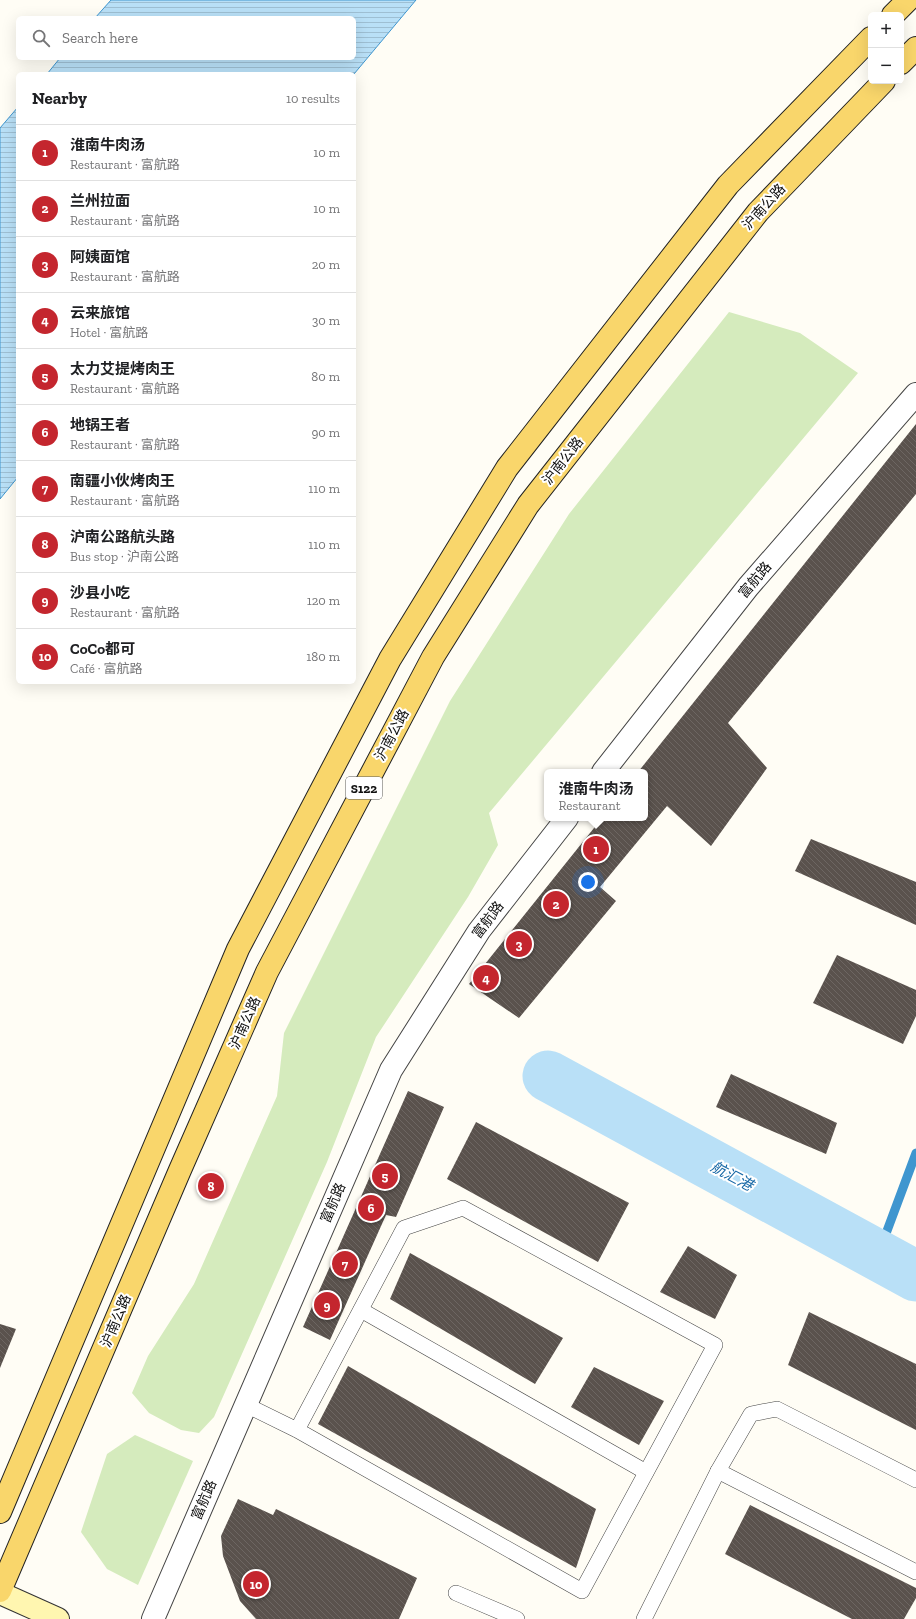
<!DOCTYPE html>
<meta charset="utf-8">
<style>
:root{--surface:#fff;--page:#f6f6f6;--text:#202124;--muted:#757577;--line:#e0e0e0;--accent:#c4262e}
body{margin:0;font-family:"Zilla Slab","Noto Sans SC",serif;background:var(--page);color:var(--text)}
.controls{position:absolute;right:12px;top:12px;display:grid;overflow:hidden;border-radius:6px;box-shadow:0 4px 16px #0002}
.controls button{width:36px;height:36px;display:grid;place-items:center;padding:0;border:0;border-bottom:1px solid var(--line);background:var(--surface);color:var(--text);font:20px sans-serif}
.you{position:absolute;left:588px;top:882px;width:14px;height:14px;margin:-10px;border:3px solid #fff;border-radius:50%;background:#1a73e8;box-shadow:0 0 0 6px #1a73e833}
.badge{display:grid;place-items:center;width:26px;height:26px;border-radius:50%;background:var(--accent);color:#fff;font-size:13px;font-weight:700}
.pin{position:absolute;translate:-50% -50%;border:2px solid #fff;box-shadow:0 1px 4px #0006}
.popup{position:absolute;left:544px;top:769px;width:104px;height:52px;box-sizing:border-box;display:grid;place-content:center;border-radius:6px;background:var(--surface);filter:drop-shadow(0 1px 3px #0005);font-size:13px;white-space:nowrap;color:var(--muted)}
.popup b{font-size:15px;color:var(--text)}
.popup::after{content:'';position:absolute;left:50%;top:100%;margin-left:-8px;border:8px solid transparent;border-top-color:var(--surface)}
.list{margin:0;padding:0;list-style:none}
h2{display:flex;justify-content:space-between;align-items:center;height:52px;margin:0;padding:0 16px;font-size:17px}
h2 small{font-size:13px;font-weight:400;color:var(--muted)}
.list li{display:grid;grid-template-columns:26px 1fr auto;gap:12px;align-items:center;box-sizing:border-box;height:56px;padding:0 16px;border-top:1px solid var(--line)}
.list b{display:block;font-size:15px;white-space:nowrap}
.list p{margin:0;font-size:13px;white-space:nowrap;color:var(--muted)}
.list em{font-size:13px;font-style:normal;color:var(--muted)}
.icon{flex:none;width:22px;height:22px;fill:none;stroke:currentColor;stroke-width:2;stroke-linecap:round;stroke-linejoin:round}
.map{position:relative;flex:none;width:916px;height:1619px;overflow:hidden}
.search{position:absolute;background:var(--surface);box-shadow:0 4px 16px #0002;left:16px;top:16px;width:340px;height:44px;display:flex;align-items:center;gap:10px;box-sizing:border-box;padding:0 14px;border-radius:6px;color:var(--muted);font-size:15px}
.panel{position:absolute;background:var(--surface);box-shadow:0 4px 16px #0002;left:16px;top:72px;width:340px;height:612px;border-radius:6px}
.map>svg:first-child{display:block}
.grass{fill:#d5ebbd}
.water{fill:url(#water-rules);stroke:#3f96cf}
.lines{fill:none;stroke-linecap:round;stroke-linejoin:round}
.stream{stroke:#3f96cf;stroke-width:9}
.river{stroke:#b9e0f7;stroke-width:51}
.building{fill:url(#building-back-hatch)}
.lane-casing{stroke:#444;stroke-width:16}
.street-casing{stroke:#444;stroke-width:24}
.secondary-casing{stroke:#333;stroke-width:24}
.primary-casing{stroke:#222;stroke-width:24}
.lane{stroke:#fff;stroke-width:15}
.street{stroke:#fff;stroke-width:22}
.secondary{stroke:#fff6b0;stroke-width:22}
.primary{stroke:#f9d66b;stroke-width:22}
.labels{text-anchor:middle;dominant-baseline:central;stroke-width:4;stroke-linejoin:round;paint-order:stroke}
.shield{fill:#fff;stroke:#585858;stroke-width:1}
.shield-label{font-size:13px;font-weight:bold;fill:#111}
.street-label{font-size:14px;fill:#111;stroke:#fff}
.water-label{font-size:15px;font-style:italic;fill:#1768a6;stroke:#fff}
</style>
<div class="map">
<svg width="916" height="1619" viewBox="0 0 916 1619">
<defs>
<pattern id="water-rules" width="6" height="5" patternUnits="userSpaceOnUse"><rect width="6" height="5" fill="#b9e0f7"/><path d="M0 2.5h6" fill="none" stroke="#9ebfd3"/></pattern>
<pattern id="building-back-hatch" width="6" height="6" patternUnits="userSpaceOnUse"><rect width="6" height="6" fill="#5a524d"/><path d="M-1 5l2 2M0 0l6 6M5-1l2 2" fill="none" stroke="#6d6662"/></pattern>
</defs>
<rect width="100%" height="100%" fill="#fffdf5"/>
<g class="grass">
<polygon points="729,312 800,333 858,373 489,813 498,845 468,897 376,1037 327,1162 214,1417 199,1433 181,1430 149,1413 132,1393 148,1356 194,1284 277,1096 284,1033 450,701 569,514"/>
<polygon points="135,1435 193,1461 138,1585 107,1569 81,1532 107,1454"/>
</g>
<g class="water">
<polygon points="111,0 416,0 354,74 47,74 60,58 354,58 354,18 95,18"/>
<polygon points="18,107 18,477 0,499 0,128"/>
</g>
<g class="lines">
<polyline class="stream" points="878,1255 916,1153"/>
<polyline class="river" points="548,1076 916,1276"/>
</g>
<g class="building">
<polygon points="916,424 916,494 728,723 767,768 711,846 667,806 600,887 616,901 519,1018 469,984 602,818 645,818 645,772 638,772"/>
<polygon points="811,839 916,882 916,925 795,871"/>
<polygon points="837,955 916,990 916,1016 903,1044 813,1003"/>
<polygon points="731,1074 837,1123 826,1154 716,1107"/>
<polygon points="408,1091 444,1107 396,1217 386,1215 330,1340 303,1327"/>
<polygon points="476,1122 629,1203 598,1262 447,1179"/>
<polygon points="688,1246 737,1275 715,1319 660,1292"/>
<polygon points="410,1253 563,1338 535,1384 390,1299"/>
<polygon points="809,1312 916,1364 916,1430 788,1365"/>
<polygon points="0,1324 16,1329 0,1368"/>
<polygon points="348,1366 596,1509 576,1568 318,1424"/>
<polygon points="594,1367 664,1401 639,1445 571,1407"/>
<polygon points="238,1499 273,1515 276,1509 417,1578 399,1619 256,1619 240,1601 223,1556 221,1536"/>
<polygon points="750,1505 916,1588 916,1598 904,1619 852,1619 725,1554"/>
</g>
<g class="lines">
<defs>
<g id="lane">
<polyline points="361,1310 646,1472"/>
<polyline points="246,1405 297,1430 582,1591 715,1345 463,1208 404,1228 297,1430"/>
<polyline points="718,1471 916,1572"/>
<polyline points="456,1593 517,1619"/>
<polyline points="644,1619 718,1471 751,1414 777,1409 916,1480"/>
</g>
<g id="street">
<polyline points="603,772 748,587 916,394"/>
<polyline points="153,1619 391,1070 479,931 567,818"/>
</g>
<polyline id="secondary" points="0,1593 58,1619"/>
<g id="primary">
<polyline points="893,15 908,0"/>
<polyline points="901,63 916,48"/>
<polyline points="0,1512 238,949 390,659 507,468 728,185 871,38"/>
<polyline points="0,1591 180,1170 267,972 433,657 528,505 758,212 884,81"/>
</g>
</defs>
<use href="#lane" class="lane-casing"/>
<use href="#street" class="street-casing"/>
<use href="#secondary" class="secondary-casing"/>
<use href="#primary" class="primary-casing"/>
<use href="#lane" class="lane"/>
<use href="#street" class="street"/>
<use href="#secondary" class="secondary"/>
<use href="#primary" class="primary"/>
</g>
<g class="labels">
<rect class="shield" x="346" y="777" width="36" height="22" rx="3"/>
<g class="shield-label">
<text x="364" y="788">S122</text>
</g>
<g class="street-label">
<text transform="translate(764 207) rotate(-48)">沪南公路</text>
<text transform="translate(563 461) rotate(-52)">沪南公路</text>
<text transform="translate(755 580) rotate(-50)">富航路</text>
<text transform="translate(392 735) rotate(-62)">沪南公路</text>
<text transform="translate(488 920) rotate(-53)">富航路</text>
<text transform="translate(245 1023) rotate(-66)">沪南公路</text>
<text transform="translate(333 1203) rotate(-67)">富航路</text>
<text transform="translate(116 1321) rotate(-67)">沪南公路</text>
<text transform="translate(204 1500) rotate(-67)">富航路</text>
</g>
<g class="water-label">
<text transform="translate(732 1176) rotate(28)">航汇港</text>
</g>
</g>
</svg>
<div class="controls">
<button>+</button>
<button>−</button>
</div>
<div class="you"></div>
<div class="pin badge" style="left:596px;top:849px">1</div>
<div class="popup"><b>淮南牛肉汤</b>Restaurant</div>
<div class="pin badge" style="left:556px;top:904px">2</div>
<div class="pin badge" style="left:519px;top:944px">3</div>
<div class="pin badge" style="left:486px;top:978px">4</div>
<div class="pin badge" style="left:385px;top:1176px">5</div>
<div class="pin badge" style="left:371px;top:1208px">6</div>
<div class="pin badge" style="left:345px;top:1264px">7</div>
<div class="pin badge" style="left:211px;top:1186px">8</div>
<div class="pin badge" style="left:327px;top:1305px">9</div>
<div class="pin badge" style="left:256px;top:1584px">10</div>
<div class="search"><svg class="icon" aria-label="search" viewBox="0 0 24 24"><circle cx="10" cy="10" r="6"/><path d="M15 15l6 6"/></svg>Search here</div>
<section class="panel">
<h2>Nearby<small>10 results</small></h2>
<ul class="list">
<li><span class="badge">1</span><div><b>淮南牛肉汤</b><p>Restaurant · 富航路</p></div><em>10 m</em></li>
<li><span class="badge">2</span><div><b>兰州拉面</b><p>Restaurant · 富航路</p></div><em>10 m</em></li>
<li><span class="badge">3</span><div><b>阿姨面馆</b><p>Restaurant · 富航路</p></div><em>20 m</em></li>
<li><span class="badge">4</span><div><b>云来旅馆</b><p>Hotel · 富航路</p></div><em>30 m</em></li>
<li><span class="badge">5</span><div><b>太力艾提烤肉王</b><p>Restaurant · 富航路</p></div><em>80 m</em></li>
<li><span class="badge">6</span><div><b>地锅王者</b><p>Restaurant · 富航路</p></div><em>90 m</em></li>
<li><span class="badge">7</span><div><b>南疆小伙烤肉王</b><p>Restaurant · 富航路</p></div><em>110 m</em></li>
<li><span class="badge">8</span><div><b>沪南公路航头路</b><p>Bus stop · 沪南公路</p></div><em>110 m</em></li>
<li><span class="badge">9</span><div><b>沙县小吃</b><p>Restaurant · 富航路</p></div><em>120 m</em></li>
<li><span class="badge">10</span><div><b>CoCo都可</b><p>Café · 富航路</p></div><em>180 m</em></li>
</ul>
</section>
</div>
